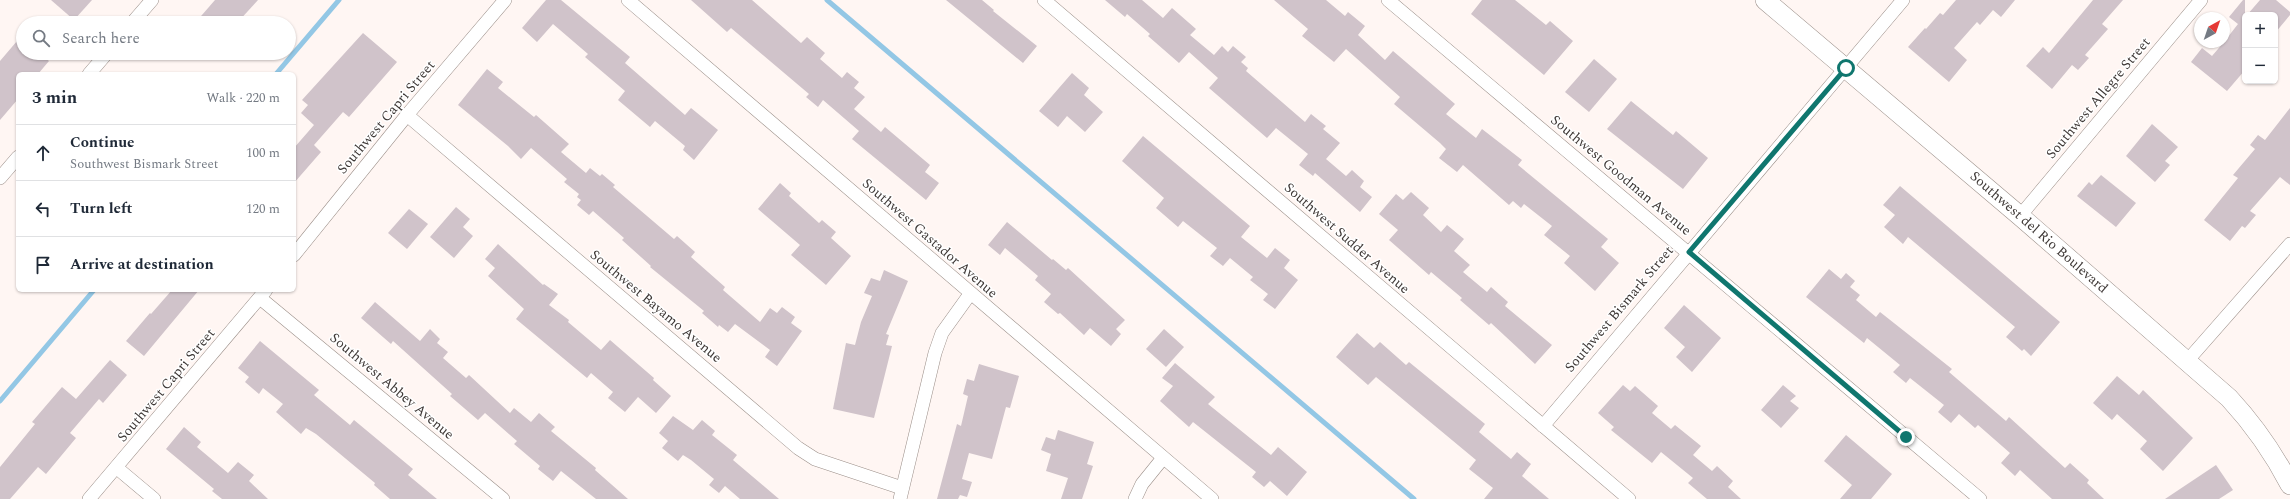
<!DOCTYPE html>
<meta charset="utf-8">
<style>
:root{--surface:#fff;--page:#f2f2f3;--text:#1f2937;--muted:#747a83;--line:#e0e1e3}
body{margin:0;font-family:Spectral,serif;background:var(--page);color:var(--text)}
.controls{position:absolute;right:12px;top:12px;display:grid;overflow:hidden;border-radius:6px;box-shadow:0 1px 3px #0004}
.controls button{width:36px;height:36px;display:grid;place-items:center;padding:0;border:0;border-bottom:1px solid var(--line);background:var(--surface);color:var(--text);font:20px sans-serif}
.compass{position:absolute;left:2194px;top:12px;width:36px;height:36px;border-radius:50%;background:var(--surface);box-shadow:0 1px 3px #0004;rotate:40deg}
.stop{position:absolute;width:12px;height:12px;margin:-9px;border:3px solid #0f766e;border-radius:50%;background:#fff}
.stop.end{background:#0f766e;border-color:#fff;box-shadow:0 1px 4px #0008}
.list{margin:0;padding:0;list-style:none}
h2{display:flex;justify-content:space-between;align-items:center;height:52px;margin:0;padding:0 16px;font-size:17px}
h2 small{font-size:13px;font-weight:400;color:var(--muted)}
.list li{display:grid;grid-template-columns:26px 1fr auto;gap:12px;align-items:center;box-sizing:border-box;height:56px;padding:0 16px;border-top:1px solid var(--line)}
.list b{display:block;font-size:15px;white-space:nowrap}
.list p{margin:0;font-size:13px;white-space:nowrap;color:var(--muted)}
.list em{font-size:13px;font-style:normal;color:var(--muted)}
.icon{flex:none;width:22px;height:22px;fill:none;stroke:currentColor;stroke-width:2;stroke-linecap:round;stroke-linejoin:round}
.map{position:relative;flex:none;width:2290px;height:499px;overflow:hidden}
.search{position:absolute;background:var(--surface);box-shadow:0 1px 3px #0004;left:16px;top:16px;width:280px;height:44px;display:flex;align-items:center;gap:10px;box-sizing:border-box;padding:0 14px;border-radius:22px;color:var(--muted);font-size:15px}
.panel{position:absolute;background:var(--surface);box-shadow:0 1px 3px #0004;left:16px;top:72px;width:280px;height:220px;border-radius:6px}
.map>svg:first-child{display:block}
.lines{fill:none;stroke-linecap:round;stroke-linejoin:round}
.stream{stroke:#93c7e5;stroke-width:5}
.building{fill:#d0c3ca}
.street-casing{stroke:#9b8f89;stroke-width:14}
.secondary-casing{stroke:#9b8f89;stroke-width:20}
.street{stroke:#fff;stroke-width:13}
.secondary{stroke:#fff;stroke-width:19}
.route{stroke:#0f766e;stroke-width:5}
.labels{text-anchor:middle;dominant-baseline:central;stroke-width:3;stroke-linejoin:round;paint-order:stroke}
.street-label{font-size:14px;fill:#3e3836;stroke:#fff}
</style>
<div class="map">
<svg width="2290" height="499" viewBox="0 0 2290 499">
<rect width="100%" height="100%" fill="#fff6f3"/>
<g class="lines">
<g class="stream">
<polyline points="827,0 1414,499"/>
<polyline points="276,74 339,0"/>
<polyline points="0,401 94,290"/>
</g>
</g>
<g class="building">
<polygon points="51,0 92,0 74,20"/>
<polygon points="215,0 258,0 237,23 195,23"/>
<polygon points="546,0 561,0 630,57 625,63 685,115 691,108 718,130 694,160 683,150 685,146 655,121 650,127 618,100 625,91 585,57 588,54 553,24 537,42 522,28"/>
<polygon points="691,0 752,0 801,43 807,37 825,53 820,59 842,78 847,72 859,82 854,88 865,97 854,109 881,132 885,127 930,165 925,172 939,183 926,200 852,139 859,131 823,100 818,107 806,97 809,94 731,28 727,32"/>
<polygon points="946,0 982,0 994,10 993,11 1037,46 1023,63"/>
<polygon points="1105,0 1142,0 1163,18 1172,8 1196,29 1190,35 1214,55 1222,46 1228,52 1233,46 1246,57 1241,62 1248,68 1246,71 1305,122 1311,114 1326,126 1323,129 1340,143 1326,159 1346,176 1352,170 1364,181 1360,187 1372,197 1360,212 1315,173 1313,176 1299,165 1308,154 1276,128 1267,138 1209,88 1218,78 1189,52 1179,63 1148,36 1150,34 1127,14 1125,17"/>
<polygon points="1274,0 1326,0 1345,16 1348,12 1365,26 1358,35 1385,60 1393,51 1455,104 1446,114 1476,138 1482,129 1522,160 1518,165 1608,239 1601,247 1619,263 1595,291 1564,263 1570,256 1544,235 1552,226 1524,204 1521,208 1513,201 1509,205 1463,165 1457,172 1439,158 1446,149 1440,143 1394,104 1400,97 1346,49 1334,62 1302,36 1308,29"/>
<polygon points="1482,0 1515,0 1546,25 1550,21 1573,41 1544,75 1471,14"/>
<polygon points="1956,0 2015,0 2001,17 1993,10 1980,25 1977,22 1954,48 1967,60 1949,82 1908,47 1925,28 1926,29 1940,13 1943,15"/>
<polygon points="2093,0 2123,0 2102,24 2108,29 2085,55 2089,58 2078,70 2072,65 2052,89 2026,66 2043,47 2049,53"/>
<polygon points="2243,0 2245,0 2245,70 2227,91 2191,62 2202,48 2212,56 2224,42 2238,24 2229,17"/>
<polygon points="2260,0 2276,0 2290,12 2290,15 2275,33 2275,15 2247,15"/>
<polygon points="363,33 397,62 349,117 343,112 314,145 321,152 294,183 294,148 314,125 301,113 308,105 302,100"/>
<polygon points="23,34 23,53 39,53 49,61 38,74 18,74 18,99 0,120 0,61"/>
<polygon points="1594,59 1617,79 1589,112 1565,92"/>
<polygon points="487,69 503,82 498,88 534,117 536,115 569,144 561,152 586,173 590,168 600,176 602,174 615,185 613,187 674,239 677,236 695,252 691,257 725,287 723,290 760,322 770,308 777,313 782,307 795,317 791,323 802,331 777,366 765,357 770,350 735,324 728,332 719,325 718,327 702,313 704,311 650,267 651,266 622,240 624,238 593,211 589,215 577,205 581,200 577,197 579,194 564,182 567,179 531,148 521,159 508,146 458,105"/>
<polygon points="1072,73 1089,88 1084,95 1103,112 1085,132 1067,116 1058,127 1039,111"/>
<polygon points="1631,101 1673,135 1676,131 1708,158 1683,189 1607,129"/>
<polygon points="2290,108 2290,185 2280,177 2250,211 2256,215 2245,228 2242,226 2230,241 2204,220 2238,178 2233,175 2255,149 2250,145 2258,135 2265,140"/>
<polygon points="2152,124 2178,147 2165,161 2170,165 2155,182 2126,156"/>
<polygon points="1143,136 1250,226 1241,237 1267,258 1275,248 1290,260 1284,268 1298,280 1275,309 1263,300 1268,294 1250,280 1253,277 1230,258 1223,266 1210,256 1217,248 1183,221 1178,227 1156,208 1164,198 1122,161"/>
<polygon points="2101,175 2136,203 2116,227 2077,196 2089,182 2092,185"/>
<polygon points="780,183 791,193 789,196 819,223 822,220 836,232 831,238 851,256 826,285 791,255 800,245 758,209"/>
<polygon points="1900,186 2060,322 2031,356 2024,349 2022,351 2006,337 2015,327 1908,237 1903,244 1884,227 1895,215 1883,205"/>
<polygon points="1411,192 1429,208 1423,215 1441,232 1447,225 1464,239 1454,251 1470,265 1463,272 1487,292 1491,287 1508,302 1505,306 1552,345 1535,364 1491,323 1489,325 1460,300 1462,298 1431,272 1429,275 1389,240 1398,230 1379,214 1396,194 1403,200"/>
<polygon points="456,207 470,219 463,227 473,236 454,258 430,237"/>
<polygon points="409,209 428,224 407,249 388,233"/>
<polygon points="1007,222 1052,260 1053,259 1066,270 1068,268 1125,320 1116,329 1121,334 1111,346 1090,328 1084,335 1060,313 1058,314 1044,302 1051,294 1035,280 1038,276 1005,248 1000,255 988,245"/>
<polygon points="498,244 543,285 544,284 558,294 549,305 569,320 568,322 601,350 610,340 654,378 653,380 671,396 656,413 638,397 625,412 608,398 613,392 591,373 587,378 516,319 524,309 488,276 495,268 485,259"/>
<polygon points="1829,269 1841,279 1846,273 1855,281 1850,287 1860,295 1856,300 1876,317 1880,312 1918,342 1952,369 1949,372 2006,421 2009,417 2065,468 2070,463 2089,480 2087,483 2104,499 2052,499 2020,470 2015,476 2001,463 2010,453 1978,425 1975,428 1959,414 1951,423 1938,412 1944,405 1910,378 1906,383 1893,372 1900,365 1867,338 1864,343 1806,297"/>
<polygon points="884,270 908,281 886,334 889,335 886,345 892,346 874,418 833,409 846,343 855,345 861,322 872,296 864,293 871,278 880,281"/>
<polygon points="172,290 199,290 144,356 126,341 150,313 151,314"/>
<polygon points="375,302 420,341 430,329 440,339 437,343 448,352 443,358 466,378 469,375 510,413 514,408 531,422 539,413 555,427 551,431 596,468 595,470 628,499 596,499 561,471 553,481 538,469 540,466 514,444 517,441 485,413 478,420 450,396 452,394 393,341 391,344 361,318"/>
<polygon points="1684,305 1721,338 1692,372 1676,357 1685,347 1664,328"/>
<polygon points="1164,329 1184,347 1166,367 1146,349"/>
<polygon points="1357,333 1374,348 1380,342 1406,365 1409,362 1485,424 1479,432 1511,459 1517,452 1531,464 1522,476 1549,499 1484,499 1493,488 1469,469 1476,460 1376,377 1368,385 1336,357"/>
<polygon points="260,341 319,390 314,395 350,425 354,420 413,469 408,475 437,499 390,499 374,485 375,483 316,434 306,428 301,434 276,412 283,404 263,388 259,394 245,382 249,377 238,368"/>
<polygon points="110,360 127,375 103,403 99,399 70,433 76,438 46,474 38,467 10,499 0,499 0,467 35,424 32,422 62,387 76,399"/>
<polygon points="1175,363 1215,397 1208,404 1271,455 1278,447 1307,472 1287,496 1270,481 1264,487 1252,477 1256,472 1193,422 1189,427 1160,401 1173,386 1162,378"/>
<polygon points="979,364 1019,376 1010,408 1006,407 992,459 969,453 962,479 972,482 967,497 960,495 958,499 937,499 957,424 961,426 968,396 963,394 967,379 974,381"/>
<polygon points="2117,376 2139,395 2143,390 2193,438 2163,471 2140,449 2147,441 2117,414 2112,420 2093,403"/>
<polygon points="1623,385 1630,391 1635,386 1658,406 1652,413 1671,429 1675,425 1701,446 1693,455 1712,471 1717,466 1733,481 1728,487 1741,499 1707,499 1688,483 1693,478 1661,452 1652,463 1611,430 1614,427 1598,413"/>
<polygon points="1783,385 1796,396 1790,401 1799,408 1781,428 1761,410"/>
<polygon points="673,416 693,430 702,420 715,431 712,435 737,455 733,460 779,499 740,499 725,486 719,493 709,485 714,479 691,460 683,455 678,461 662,448 668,441 659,433"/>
<polygon points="184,427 201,442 197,447 228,473 238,462 254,475 249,481 268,499 222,499 212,491 214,489 166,449"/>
<polygon points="1058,430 1094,442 1087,464 1093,466 1082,499 1061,499 1068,478 1046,471 1051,454 1041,450 1046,437 1055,440"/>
<polygon points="1846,435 1892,474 1871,499 1840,499 1852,485 1824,461"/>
<polygon points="2216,465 2233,490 2219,499 2165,499"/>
</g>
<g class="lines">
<defs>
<g id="street">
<polyline points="628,0 1212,499"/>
<polyline points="1044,0 1629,499"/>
<polyline points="1388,0 1980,499"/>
<polyline points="132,23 152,0"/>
<polyline points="89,74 107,53"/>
<polyline points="407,115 798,448 815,459 902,488"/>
<polyline points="0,178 18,157"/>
<polyline points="2020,216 2201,0"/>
<polyline points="294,255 407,115 505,0"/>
<polyline points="260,298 503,499"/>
<polyline points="2188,360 2290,244"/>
<polyline points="1543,426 1903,0"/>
<polyline points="117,468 154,499"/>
<polyline points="89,499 266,290"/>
<polyline points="900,499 935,353 942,333 970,294"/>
<polyline points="1135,499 1142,484 1163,458"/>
</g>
<path id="secondary" d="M1765,0L2020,216L2229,398C2254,425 2273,452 2290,485"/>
</defs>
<use href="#street" class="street-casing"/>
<use href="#secondary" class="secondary-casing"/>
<use href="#street" class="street"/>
<use href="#secondary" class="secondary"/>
</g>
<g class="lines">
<polyline class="route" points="1846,68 1689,252 1906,437"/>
</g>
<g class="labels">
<g class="street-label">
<text transform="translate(2098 98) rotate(-50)">Southwest Allegre Street</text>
<text transform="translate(386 117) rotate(-50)">Southwest Capri Street</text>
<text transform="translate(1621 175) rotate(40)">Southwest Goodman Avenue</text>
<text transform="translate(2039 232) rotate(41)">Southwest del Rio Boulevard</text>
<text transform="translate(930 238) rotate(41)">Southwest Gastador Avenue</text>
<text transform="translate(1347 238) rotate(41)">Southwest Sudder Avenue</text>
<text transform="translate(656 306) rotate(40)">Southwest Bayamo Avenue</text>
<text transform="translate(1619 309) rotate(-50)">Southwest Bismark Street</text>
<text transform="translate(166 385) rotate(-50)">Southwest Capri Street</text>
<text transform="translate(392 386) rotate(40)">Southwest Abbey Avenue</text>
</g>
</g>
</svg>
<div class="controls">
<button>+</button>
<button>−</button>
</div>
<svg class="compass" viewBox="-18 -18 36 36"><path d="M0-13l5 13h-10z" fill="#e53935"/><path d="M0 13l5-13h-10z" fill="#747a83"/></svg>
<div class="stop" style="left:1846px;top:68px"></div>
<div class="stop end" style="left:1906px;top:437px"></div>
<div class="search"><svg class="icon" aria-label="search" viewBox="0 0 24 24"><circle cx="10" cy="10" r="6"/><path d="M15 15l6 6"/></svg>Search here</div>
<section class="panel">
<h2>3 min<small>Walk · 220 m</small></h2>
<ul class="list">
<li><svg class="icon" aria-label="ahead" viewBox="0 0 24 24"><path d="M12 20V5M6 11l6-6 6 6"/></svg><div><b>Continue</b><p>Southwest Bismark Street</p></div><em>100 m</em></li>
<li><svg class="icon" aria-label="left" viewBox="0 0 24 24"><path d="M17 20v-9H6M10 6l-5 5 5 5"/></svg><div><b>Turn left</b></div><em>120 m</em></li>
<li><svg class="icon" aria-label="arrive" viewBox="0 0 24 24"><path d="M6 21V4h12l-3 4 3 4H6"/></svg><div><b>Arrive at destination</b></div></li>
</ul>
</section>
</div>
